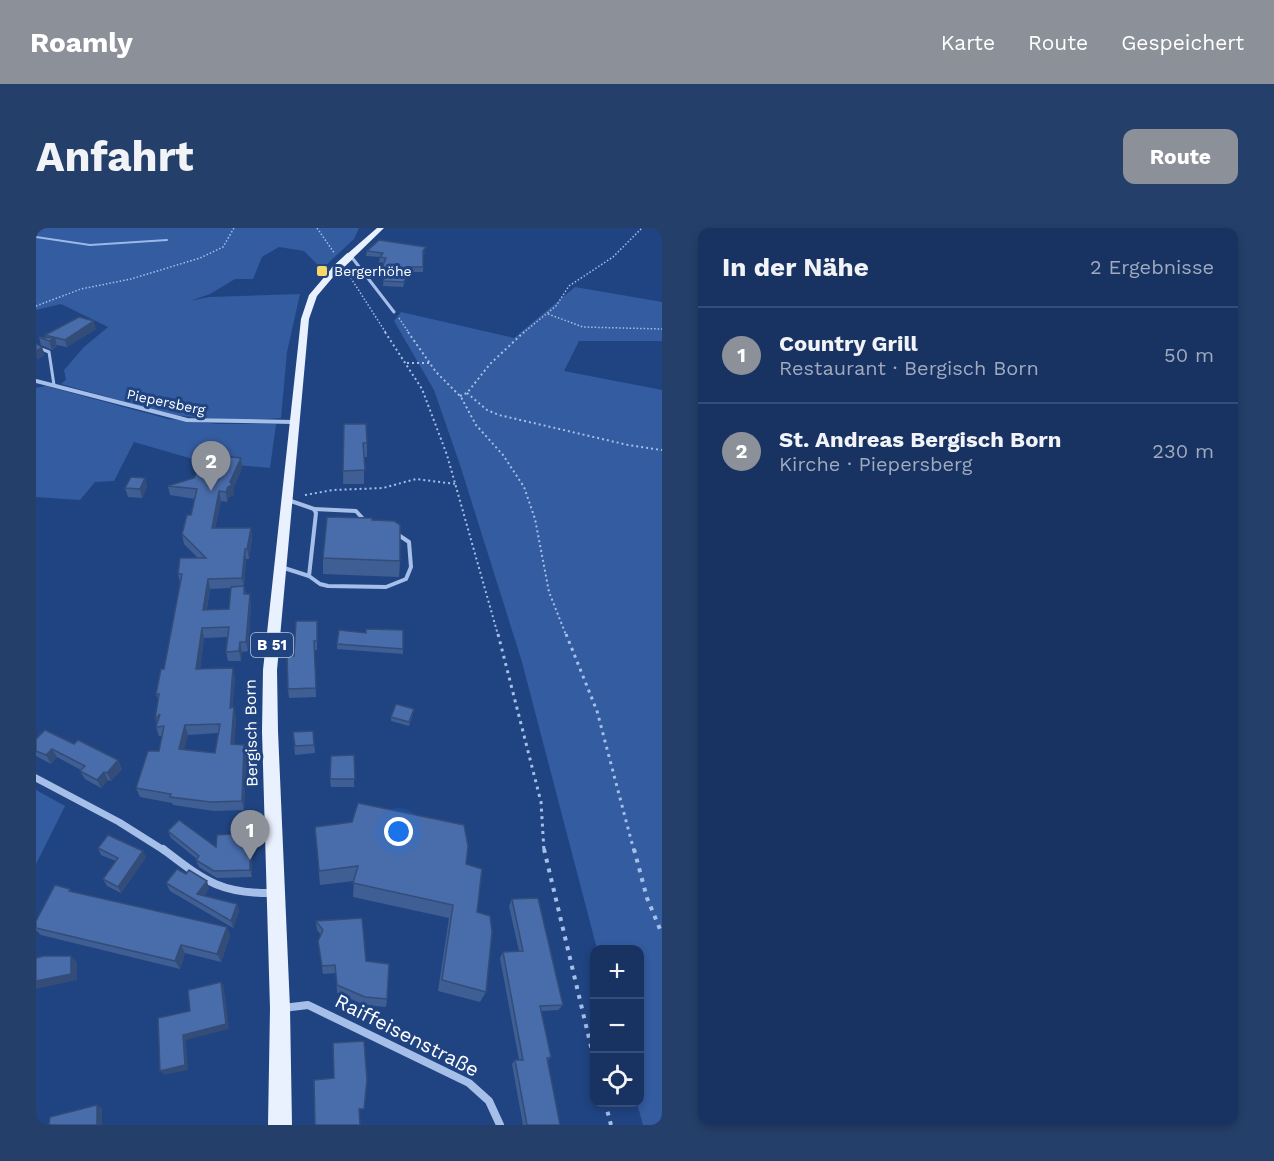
<!DOCTYPE html>
<html lang="de">
<meta charset="utf-8">
<style>
:root{--surface:#183362;--page:#253f6b;--text:#f1f3f6;--muted:#9faabe;--line:#364e77;--accent:#8c9099}
body{margin:0;font-family:"Work Sans",sans-serif;background:var(--page);color:var(--text)}
.controls{position:absolute;right:18px;bottom:18px;display:grid;overflow:hidden;border-radius:12px;box-shadow:0 3px 9px #0003}
.controls button{width:54px;height:54px;display:grid;place-items:center;padding:0;border:0;border-bottom:2px solid var(--line);background:var(--surface);color:var(--text);font:30px sans-serif}
.you{position:absolute;left:363px;top:604px;width:21px;height:21px;margin:-15px;border:4px solid #fff;border-radius:50%;background:#1a73e8;box-shadow:0 0 0 9px #1a73e833}
.badge{display:grid;place-items:center;width:39px;height:39px;border-radius:50%;background:var(--accent);color:#fff;font-size:20px;font-weight:700}
.pin{position:absolute;translate:-50% -50px;filter:drop-shadow(0 2px 3px #0008)}
.pin::after{content:'';position:absolute;top:32px;width:21px;height:18px;background:inherit;clip-path:polygon(0 0,100% 0,50% 100%)}
.list{margin:0;padding:0;list-style:none}
h2{display:flex;justify-content:space-between;align-items:center;height:78px;margin:0;padding:0 24px;font-size:26px}
h2 small{font-size:20px;font-weight:400;color:var(--muted)}
.list li{display:grid;grid-template-columns:39px 1fr auto;gap:18px;align-items:center;box-sizing:border-box;height:96px;padding:0 24px;border-top:2px solid var(--line)}
.list b{display:block;font-size:22px;white-space:nowrap}
.list p{margin:0;font-size:20px;white-space:nowrap;color:var(--muted)}
.list em{font-size:20px;font-style:normal;color:var(--muted)}
.icon{flex:none;width:33px;height:33px;fill:none;stroke:currentColor;stroke-width:2;stroke-linecap:round;stroke-linejoin:round}
.map{position:relative;flex:none;width:626px;height:897px;overflow:hidden;border-radius:12px}
header{display:flex;align-items:center;gap:36px;box-sizing:border-box;height:84px;padding:0 30px;background:var(--accent);color:#fff}
header strong{font-size:28px}
nav{display:flex;gap:33px;margin-inline-start:auto;font-size:21px}
.intro{display:flex;align-items:center;justify-content:space-between;box-sizing:border-box;height:144px;padding:0 36px}
h1{margin:0;font-size:42px}
.button{padding:15px 27px;border-radius:12px;background:var(--accent);color:#fff;font-size:21px;font-weight:700}
main{display:flex;gap:36px;padding:0 36px}
aside{flex:1;background:var(--surface);border-radius:12px;box-shadow:0 3px 9px #0003}
.map>svg:first-child{display:block}
.green{fill:#345ca0}
.lines{fill:none;stroke-linecap:round;stroke-linejoin:round}
.stream{stroke:#9ab9ea;stroke-width:2}
.path-far3{stroke:#a6bfe8;stroke-width:1.5;stroke-dasharray:1.5 2;stroke-linecap:butt}
.path-far2{stroke:#a6bfe8;stroke-width:2;stroke-dasharray:2 3;stroke-linecap:butt}
.path-far1{stroke:#a6bfe8;stroke-width:3;stroke-dasharray:3 4.5;stroke-linecap:butt}
.path{stroke:#a6bfe8;stroke-width:4;stroke-dasharray:4 6;stroke-linecap:butt}
.service-far1{stroke:#a6bfe8;stroke-width:3}
.service{stroke:#a6bfe8;stroke-width:4}
.minor-far3{stroke:#a6bfe8;stroke-width:3}
.minor-far2{stroke:#a6bfe8;stroke-width:4}
.minor-far1{stroke:#a6bfe8;stroke-width:7}
.minor{stroke:#a6bfe8;stroke-width:8}
.primary{fill:#e9f0fe;fill-rule:evenodd}
.primary-bridge{stroke:#e9f0fe;stroke-width:8}
.wall{fill:#3f5e93;fill-rule:evenodd}
.shaded-wall{fill:#334c78}
.building{fill:#496dab;stroke:#334c78;stroke-width:1.5;fill-rule:evenodd}
.poi-dot{fill:#f6d767;stroke:#204482;stroke-width:2}
.labels{text-anchor:middle;dominant-baseline:central;stroke-width:6;stroke-linejoin:round;paint-order:stroke}
.far-poi-label{font-size:14px;fill:#fff;stroke:#204482;text-anchor:start}
.far-street-label{font-size:14px;fill:#fff;stroke:#204482}
.shield{fill:#204482;stroke:#bcc7da;stroke-width:1.5}
.shield-label{font-size:15px;font-weight:bold;fill:#fff}
.street-label{font-size:16px;fill:#fff;stroke:#204482}
.near-street-label{font-size:20px;fill:#fff;stroke:#204482}
</style>
<header>
<strong>Roamly</strong>
<nav><a>Karte</a><a>Route</a><a>Gespeichert</a></nav>
</header>
<div class="intro"><h1>Anfahrt</h1><a class="button">Route</a></div>
<main>
<div class="map">
<svg width="626" height="897" viewBox="0 0 626 897">
<rect width="100%" height="100%" fill="#204482"/>
<g class="green">
<polygon points="0,0 323,0 318,11 289,38 283,38 268,23 243,19 226,29 217,51 199,51 174,66 154,73 173,69 264,66 251,124 245,190 203,193 135,187 25,156 30,152 28,142 48,119 72,99 25,76 0,82"/>
<polygon points="539,59 626,74 626,113 543,113 528,143 626,162 626,897 607,897 601,875 604,874 604,722 561,721 486,434 424,237 398,162 358,93 365,84 478,110"/>
<polygon points="10,158 132,191 183,196 240,196 234,240 167,234 98,214 78,253 59,254 44,272 0,269 0,160"/>
<polygon points="0,562 29,578 0,636"/>
</g>
<g class="lines">
<polyline class="stream" points="0,9 54,17 131,12"/>
<g class="path-far3">
<polyline points="281,0 299,26"/>
<polyline points="311,44 350,105"/>
<polyline points="0,78 45,61 95,51 164,30 187,19 198,0"/>
<polyline points="512,86 547,99 626,101"/>
<polyline points="363,90 373,105"/>
<polyline points="487,105 520,78 533,58 577,29 606,0"/>
</g>
<g class="path-far2">
<polyline points="349,104 386,161 411,227 462,407"/>
<polyline points="372,104 400,144 425,169 440,197 467,227 488,259 499,291 513,364 530,407"/>
<polyline points="371,135 393,135"/>
<polyline points="431,165 451,182 463,187 592,217 626,222"/>
<polyline points="424,168 431,165 454,136 488,104"/>
<polyline points="269,267 297,262 347,260 380,251 420,256"/>
</g>
<g class="path-far1">
<polyline points="462,406 505,574 508,623"/>
<polyline points="530,406 561,483 598,623"/>
</g>
<g class="path">
<polyline points="508,621 558,831"/>
<polyline points="598,621 611,670 626,706"/>
<polyline points="569,874 575,897"/>
</g>
<polyline class="service-far1" points="0,119 13,124 18,157"/>
<g class="service">
<polyline points="252,272 278,281 280,285 273,348"/>
<polyline points="278,281 320,283 329,293"/>
<polyline points="245,339 273,348 284,356 292,358 350,359 370,351 375,339 373,314 361,306"/>
</g>
<polyline class="minor-far3" points="314,27 358,84"/>
<polyline class="minor-far2" points="0,153 151,192 258,194"/>
<polyline class="minor-far1" points="0,550 83,594 129,623"/>
<g class="minor">
<path d="M127,621C169,653 184,666 238,665"/>
<polyline points="247,780 272,777 433,855 453,873 464,897"/>
</g>
<g class="primary">
<polygon points="341,0 348,0 316,31 310,31 310,27"/>
<polygon points="296,40 303,42 281,68 273,91 241,442 242,503 254,780 256,897 232,897 234,780 226,503 227,442 265,91 273,67"/>
</g>
<polyline class="primary-bridge" points="299,42 313,29"/>
</g>
<g class="wall">
<polygon points="331,23 389,24 387,27 387,44 372,44 367,59 347,58 348,50 344,50 344,45 348,35 343,34 344,29 330,28"/>
<polygon points="60,101 31,119 21,117 21,118 16,122 5,117 3,109 10,109 9,107"/>
<polygon points="308,196 331,215 331,229 328,229 328,256 307,256"/>
<path d="M206,240L197,261L198,267L193,269L191,274L185,273L179,300H215L216,310L213,331H210L208,358L210,366L215,376L212,423L206,424L205,433H192L190,424L191,409L168,410L164,441L199,450L196,479L200,489L198,516L210,527L208,582L178,583L137,577L136,575L104,569L100,560L123,523L126,508H123L120,499L122,471L120,466L128,441L144,355L142,346L162,330L148,316L146,306L155,287L159,271L134,267L132,258L158,250L167,242ZM195,360L193,381H171L174,361ZM182,505L179,525L148,521L152,507Z"/>
<polygon points="109,250 111,259 106,270 92,269 89,260"/>
<polygon points="287,330 364,333 363,349 287,346"/>
<polygon points="281,393 281,422 278,422 280,469 253,470 252,461 258,428"/>
<polygon points="330,405 367,421 367,426 301,421 301,416"/>
<polygon points="377,486 373,498 355,493 355,489"/>
<polygon points="277,503 279,525 259,527 257,504"/>
<polygon points="0,511 38,516 82,532 86,541 75,553 72,552 65,560 49,551 44,543 45,542 21,529 15,536 0,528"/>
<polygon points="318,527 318,559 295,559 294,551"/>
<polygon points="279,599 430,636 441,684 450,764 444,774 402,763 413,690 317,669 318,653 284,657"/>
<polygon points="132,603 180,619 214,605 216,613 216,649 181,650 163,639 160,632 161,631 135,610"/>
<polygon points="62,620 110,629 85,665 71,658 67,651 80,633 65,627"/>
<polygon points="130,655 173,660 168,668 201,676 203,683 197,700 134,663"/>
<polygon points="34,661 36,664 191,699 194,708 185,734 149,725 144,741 5,707 0,702 0,693"/>
<polygon points="476,671 527,777 522,782 505,783 515,829 511,833 524,897 487,897 476,836 479,832 483,832 464,730 467,724 483,723 473,678"/>
<polygon points="280,693 330,733 351,771 350,779 329,777 301,765 300,745 287,746 282,713 285,707 281,702"/>
</g>
<g class="shaded-wall">
<polygon points="372,39 372,44 367,59 368,54"/>
<polygon points="58,93 60,101 31,119 29,112"/>
<polygon points="19,110 21,118 16,122 13,113"/>
<polygon points="6,119 9,127 1,132 0,123"/>
<polygon points="205,230 206,240 197,261 198,267 193,269 191,274 190,264"/>
<polygon points="109,250 111,259 106,270 104,261"/>
<polygon points="183,263 185,273 177,310 176,300"/>
<polygon points="215,300 216,310 213,331 211,321"/>
<polygon points="209,321 210,331 208,360 206,350"/>
<polygon points="172,351 174,361 169,391 167,382"/>
<polygon points="214,366 215,376 212,423 210,414"/>
<polygon points="166,400 168,410 163,450 160,441"/>
<polygon points="204,414 206,424 205,433 203,423"/>
<polygon points="197,440 199,450 196,489 194,480"/>
<polygon points="198,479 200,489 198,525 195,516"/>
<polygon points="149,497 152,507 146,530 143,521"/>
<polygon points="208,517 210,527 208,582 206,573"/>
<polygon points="16,521 21,529 15,536 10,527"/>
<polygon points="82,532 86,541 75,553 71,545"/>
<polygon points="68,544 72,552 65,560 61,552"/>
<polygon points="214,605 216,613 216,649 214,642"/>
<polygon points="107,623 110,629 85,665 82,659"/>
<polygon points="171,653 173,660 164,673 161,666"/>
<polygon points="201,676 203,683 197,700 195,693"/>
<polygon points="191,699 194,708 185,734 181,726"/>
<polygon points="145,717 149,725 144,741 139,733"/>
<polygon points="35,728 41,734 41,752 0,761 0,753"/>
<polygon points="185,754 188,759 193,801 150,812 152,842 128,847 124,843 147,807"/>
<polygon points="61,877 66,880 66,897 61,897"/>
</g>
<g class="building">
<polygon points="343,12 390,19 387,23 387,39 372,39 368,54 347,53 350,46 344,45 350,30 344,29 347,25 331,23"/>
<polygon points="43,89 58,93 29,112 9,107"/>
<polygon points="3,109 19,110 13,113"/>
<polygon points="0,116 6,119 0,123"/>
<polygon points="308,196 330,196 331,215 327,215 329,242 307,243"/>
<path d="M187,228L205,230L194,254L196,257L192,259L190,264L183,263L176,300H215L211,321H209L206,350L172,351L167,382L193,381L195,359L208,358V366H214L210,414H204L203,423L190,424L193,399L166,400L160,441L197,440L194,480L198,479L195,516L208,517L206,573L175,574L134,569L135,566L100,560L112,523H123L128,498L120,499L124,486L119,491L123,466H120L125,441H128L146,346H142L144,330H170L146,306L151,287H155L161,261L132,258L158,250L162,242H167L173,231L185,232ZM184,496L179,525L143,521L149,497Z"/>
<polygon points="95,249 109,250 104,261 89,260"/>
<polygon points="291,289 336,290 336,292 358,293 364,297 364,333 287,330"/>
<polygon points="260,393 281,393 281,413 278,413 280,460 252,461 251,428 258,428"/>
<polygon points="330,401 367,402 367,421 301,416 303,402 330,405"/>
<polygon points="360,476 378,481 373,494 355,489"/>
<polygon points="9,502 38,516 42,512 82,532 71,545 68,544 61,552 44,543 49,538 16,521 10,527 0,523 0,511"/>
<polygon points="277,503 278,517 259,518 257,504"/>
<polygon points="318,527 319,551 294,551 295,528"/>
<polygon points="322,575 428,597 432,618 430,636 446,641 441,684 454,688 456,704 450,764 406,752 417,677 317,655 322,638 283,643 279,599 316,594"/>
<polygon points="143,592 180,619 181,607 214,605 214,642 178,643 160,632 163,628 132,603"/>
<polygon points="72,607 107,623 82,659 67,651 82,630 62,620"/>
<polygon points="141,641 150,646 153,642 171,653 161,666 201,676 195,693 130,655"/>
<polygon points="19,657 34,661 33,663 191,699 181,726 145,717 139,733 0,700 0,693"/>
<polygon points="502,670 527,777 504,778 515,829 511,830 524,897 491,897 479,832 487,832 467,724 487,723 476,671"/>
<polygon points="326,690 330,733 353,736 351,771 329,769 301,757 299,737 286,738 282,713 287,702 280,693"/>
<polygon points="8,728 35,728 35,746 0,753 0,730"/>
<polygon points="185,754 190,796 147,807 149,837 124,843 122,790 154,783 152,762"/>
<polygon points="328,813 331,852 328,881 323,881 324,897 279,897 278,852 298,850 297,815"/>
<polygon points="61,877 61,897 13,897 14,889"/>
</g>
<rect class="poi-dot" x="280" y="37" width="12" height="12" rx="3"/>
<g class="labels">
<g class="far-poi-label">
<text x="298" y="43">Bergerhöhe</text>
</g>
<g class="far-street-label">
<text transform="translate(130 174) rotate(12)">Piepersberg</text>
</g>
<rect class="shield" x="215" y="405" width="42" height="24" rx="4.5"/>
<g class="shield-label">
<text x="236" y="417">B 51</text>
</g>
<g class="street-label">
<text transform="translate(215 505) rotate(-91)">Bergisch Born</text>
</g>
<g class="near-street-label">
<text transform="translate(371 807) rotate(27)">Raiffeisenstraße</text>
</g>
</g>
</svg>
<div class="controls">
<button>+</button>
<button>−</button>
<button><svg class="icon" aria-label="locate" viewBox="0 0 24 24"><circle cx="12" cy="12" r="6"/><path d="M12 2v4M12 18v4M2 12h4M18 12h4"/></svg></button>
</div>
<div class="you"></div>
<div class="pin badge" style="left:214px;top:632px">1</div>
<div class="pin badge" style="left:175px;top:263px">2</div>
</div>
<aside>
<h2>In der Nähe<small>2 Ergebnisse</small></h2>
<ul class="list">
<li><span class="badge">1</span><div><b>Country Grill</b><p>Restaurant · Bergisch Born</p></div><em>50 m</em></li>
<li><span class="badge">2</span><div><b>St. Andreas Bergisch Born</b><p>Kirche · Piepersberg</p></div><em>230 m</em></li>
</ul>
</aside>
</main>
